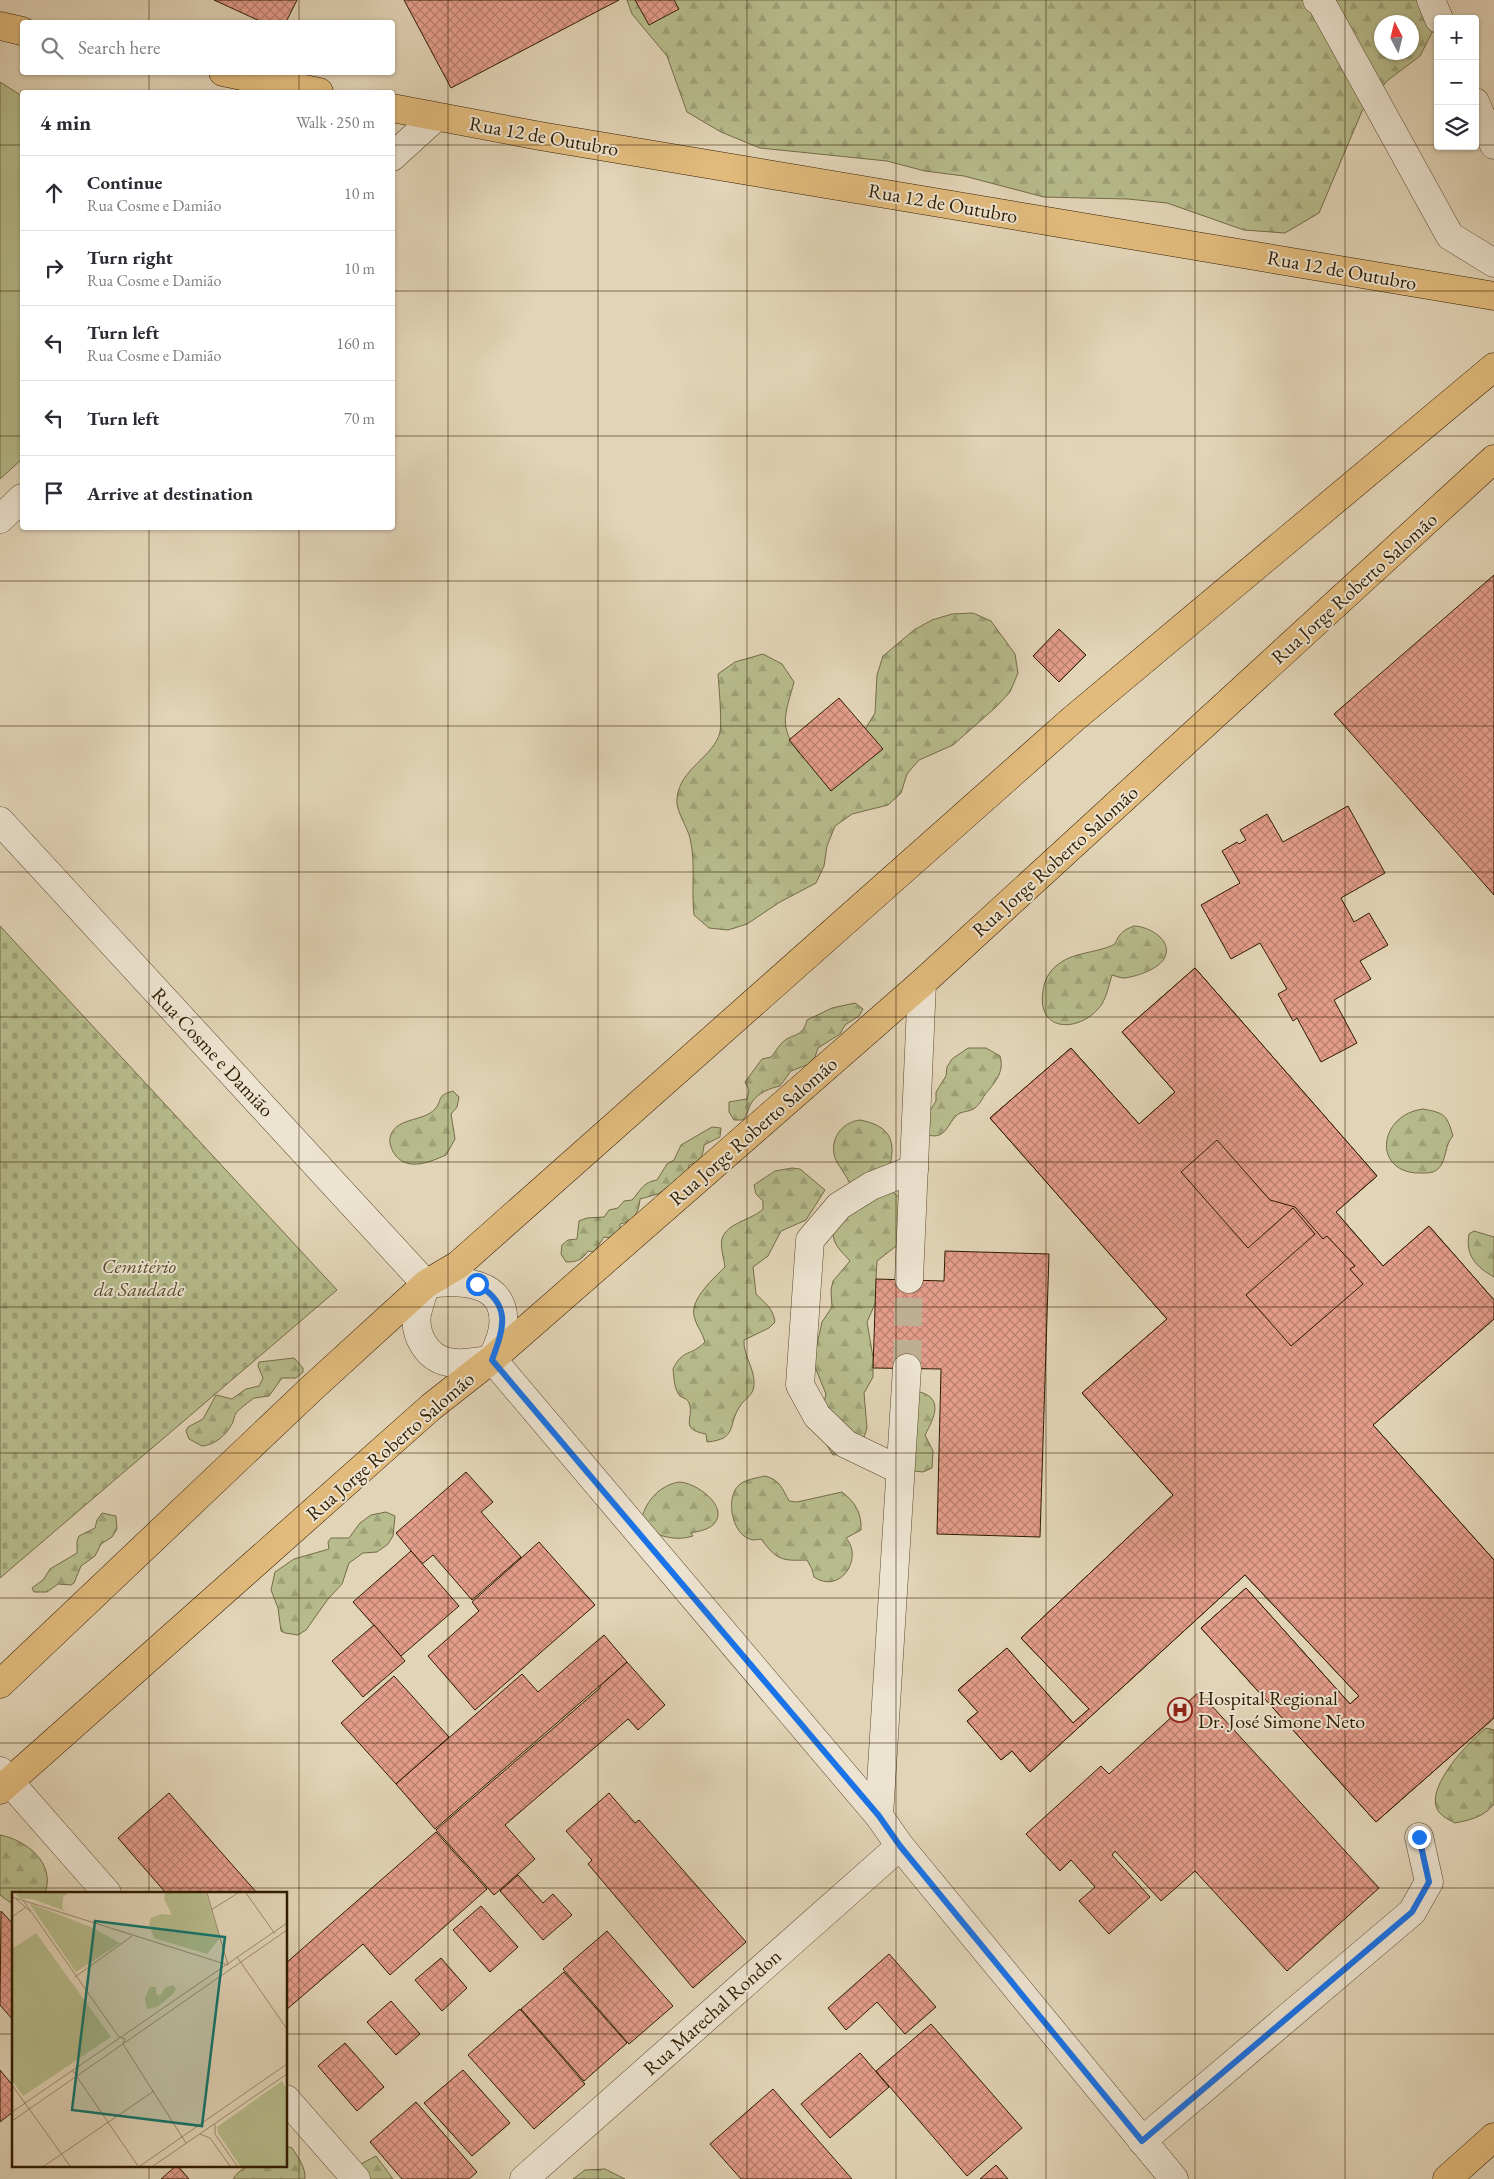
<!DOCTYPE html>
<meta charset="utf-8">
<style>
:root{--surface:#fff;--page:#f2f2f3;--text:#2b2b33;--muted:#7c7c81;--line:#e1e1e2}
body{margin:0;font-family:"EB Garamond",serif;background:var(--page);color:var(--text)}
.controls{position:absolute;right:15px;top:15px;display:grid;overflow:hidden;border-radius:5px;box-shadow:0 1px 4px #0004}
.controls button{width:45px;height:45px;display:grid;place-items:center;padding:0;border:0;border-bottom:1px solid var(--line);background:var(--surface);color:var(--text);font:25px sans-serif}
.compass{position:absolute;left:1374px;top:15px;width:45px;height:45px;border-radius:50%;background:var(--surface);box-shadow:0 1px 4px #0004;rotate:353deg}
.stop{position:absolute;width:15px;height:15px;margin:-11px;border:4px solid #1a73e8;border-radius:50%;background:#fff}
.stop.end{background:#1a73e8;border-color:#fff;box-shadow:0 1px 5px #0008}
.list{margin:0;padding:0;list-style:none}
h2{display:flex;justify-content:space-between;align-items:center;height:65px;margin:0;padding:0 20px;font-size:21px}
h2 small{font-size:16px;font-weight:400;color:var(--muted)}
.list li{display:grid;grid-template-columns:32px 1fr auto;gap:15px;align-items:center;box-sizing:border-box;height:75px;padding:0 20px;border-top:1px solid var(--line)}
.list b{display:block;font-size:19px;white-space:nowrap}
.list p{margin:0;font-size:16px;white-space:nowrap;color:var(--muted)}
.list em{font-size:16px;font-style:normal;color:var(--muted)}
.icon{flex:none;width:28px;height:28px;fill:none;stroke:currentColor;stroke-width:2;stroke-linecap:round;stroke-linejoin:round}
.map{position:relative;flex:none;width:1494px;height:2179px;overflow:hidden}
.search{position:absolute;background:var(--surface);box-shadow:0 1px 4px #0004;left:20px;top:20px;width:375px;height:55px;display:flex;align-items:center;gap:12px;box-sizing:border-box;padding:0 18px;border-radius:5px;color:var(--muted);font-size:19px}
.panel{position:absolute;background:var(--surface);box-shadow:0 1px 4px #0004;left:20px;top:90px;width:375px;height:440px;border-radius:5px}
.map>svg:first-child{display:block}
.green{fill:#b7bc8c;stroke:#746c46}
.forest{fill:url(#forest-firs);stroke:#746c46;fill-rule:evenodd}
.cemetery{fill:url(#cemetery-stones);stroke:#746c46}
.building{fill:url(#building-cross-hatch);stroke:#301c00;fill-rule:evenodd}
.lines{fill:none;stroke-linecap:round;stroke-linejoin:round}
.minor-tunnel{stroke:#beaf92;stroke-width:28;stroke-dasharray:28 14;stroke-linecap:butt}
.minor-casing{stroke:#5c4a2e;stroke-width:29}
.major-casing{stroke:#301c00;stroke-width:29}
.minor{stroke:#ece3d0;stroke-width:28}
.major{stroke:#e1ba7c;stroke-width:28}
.route{stroke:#1a73e8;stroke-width:6}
.grid{fill:none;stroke:#301c00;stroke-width:1;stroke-opacity:0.55}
.labels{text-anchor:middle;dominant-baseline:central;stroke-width:4;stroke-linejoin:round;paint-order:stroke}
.street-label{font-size:20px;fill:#301c00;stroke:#ece3d0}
.park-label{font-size:20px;font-style:italic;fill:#584c2a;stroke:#ece3d0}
.poi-label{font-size:20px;fill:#301c00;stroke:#ece3d0;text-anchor:start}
.inset-road{fill:none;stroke:#9b8a6e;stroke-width:1}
.view{fill:#0f766e;fill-opacity:0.15;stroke:#0f766e;stroke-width:2.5}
.inset-edge{fill:none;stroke:#301c00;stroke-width:2.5}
</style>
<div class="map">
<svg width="1494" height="2179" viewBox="0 0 1494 2179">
<defs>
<pattern id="forest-firs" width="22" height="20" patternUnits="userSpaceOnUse" patternTransform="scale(1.25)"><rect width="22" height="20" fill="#b7bc8c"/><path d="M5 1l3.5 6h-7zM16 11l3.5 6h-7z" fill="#9ea177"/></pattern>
<pattern id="cemetery-stones" width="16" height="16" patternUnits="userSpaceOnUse" patternTransform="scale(1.25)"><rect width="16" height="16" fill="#b7bc8c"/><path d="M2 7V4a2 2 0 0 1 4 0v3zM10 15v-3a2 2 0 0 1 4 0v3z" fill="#9ea177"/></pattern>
<pattern id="building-cross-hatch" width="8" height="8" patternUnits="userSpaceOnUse" patternTransform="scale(1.25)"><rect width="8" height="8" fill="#e49d8b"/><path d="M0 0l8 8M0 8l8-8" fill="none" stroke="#b97f6f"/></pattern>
</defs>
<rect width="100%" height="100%" fill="#e2d4b7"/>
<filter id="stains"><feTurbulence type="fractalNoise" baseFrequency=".004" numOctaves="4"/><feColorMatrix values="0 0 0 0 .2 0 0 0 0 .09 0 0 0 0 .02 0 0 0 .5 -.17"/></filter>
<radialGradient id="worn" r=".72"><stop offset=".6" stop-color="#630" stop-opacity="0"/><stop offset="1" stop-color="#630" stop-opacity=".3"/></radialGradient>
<polygon class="green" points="0,82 22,96 22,459 0,479"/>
<g class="forest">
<path d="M627,0H1438V21L1420,56L1388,80L1362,111L1319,213L1285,233L1244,230L1167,203L1128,199L1044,197L964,176L925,171L887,161L760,148L721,132L687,112L667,56L632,14ZM1382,22H1412V52H1382Z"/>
<path d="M973,613L991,621L1015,654L1018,673L1010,692L996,707L953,745L919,760L907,774L901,793L888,805L852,814L835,826L827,846L824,866L816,883L780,902L747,924L728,930L709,928L694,915C691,889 696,863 690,838C687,826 675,810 677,798C680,768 714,757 720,732C722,721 719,687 718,674L735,662L763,654L782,664L794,682C786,713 777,726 800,754L840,757L864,731L875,713L877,675L883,656L914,630L932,620L952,614Z"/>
<path d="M1134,926C1147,926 1173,939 1165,957C1160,969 1135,977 1124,978C1120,978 1116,976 1112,975C1109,984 1107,996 1102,1004C1082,1033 1036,1034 1043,991C1044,982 1048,973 1055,967C1072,951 1096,954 1115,944C1119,934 1123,930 1134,926Z"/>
<path d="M855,1003L863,1009L859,1016L845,1025L840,1034L818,1048L815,1057L809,1064L791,1071L780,1086C770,1088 758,1093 752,1102C748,1108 748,1114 743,1120H734L729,1112V1102L747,1099L749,1090L745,1082L762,1059L771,1057C775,1053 777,1048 781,1044C791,1032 802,1040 807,1020L832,1008Z"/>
<path d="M968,1048H986L1000,1056C1005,1073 994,1083 984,1096C982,1100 978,1106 975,1108C970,1112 961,1111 957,1115C945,1127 946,1141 924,1134L926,1117L936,1101V1092L946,1076L947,1067L952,1059Z"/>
<path d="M453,1091L459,1097L457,1107L451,1114L455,1139L446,1155C430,1162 409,1171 396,1156C392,1151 389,1144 390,1138C394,1117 424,1122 435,1109C443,1099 436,1096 453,1091Z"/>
<path d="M1423,1109C1445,1113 1447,1115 1453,1136C1443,1146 1448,1166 1433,1172C1430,1173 1425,1173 1422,1173C1372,1175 1377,1115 1423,1109Z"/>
<path d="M860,1120C886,1125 897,1137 890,1165L860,1183L849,1182C846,1174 838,1166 835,1158C829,1139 842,1122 860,1120Z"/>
<path d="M712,1127L721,1128L720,1137L704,1145C703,1157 700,1162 689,1165L687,1173L658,1194L640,1199C639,1213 634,1221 620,1224V1233L612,1238L604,1237L594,1252L588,1251C582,1260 577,1262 566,1262L561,1254L562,1245L568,1240L577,1239L579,1221L587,1218L604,1217L609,1210L618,1208L624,1201L632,1200C641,1190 643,1182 657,1180L667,1164L674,1160L681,1145Z"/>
<path d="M792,1168L800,1169L825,1190L806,1220L781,1231L768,1256L753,1267L756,1294C765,1303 773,1308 775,1322L769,1328L744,1340C743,1355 755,1369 754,1384C754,1396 745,1398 740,1406C727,1426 738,1439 707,1442L706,1434C678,1429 695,1418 689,1403C687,1398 684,1399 680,1396C674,1389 674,1378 673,1369C682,1349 692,1356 705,1342C703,1333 696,1326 694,1316C690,1299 714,1278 725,1267C724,1259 720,1247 722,1239C726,1223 752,1220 763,1209V1201L756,1194L754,1185L775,1171Z"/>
<path d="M881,1190L894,1193L901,1199L900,1243L877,1261L876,1279L878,1297L867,1322L873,1357V1377L864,1393L867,1428L864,1437L857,1442L842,1454L833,1455L823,1439L822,1412L826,1394L815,1367L814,1358L822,1322L832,1307L831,1290L833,1281L850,1261C846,1256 841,1252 837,1246C820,1218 862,1201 881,1190Z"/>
<path d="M1474,1231L1494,1237V1277C1476,1267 1465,1255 1469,1234Z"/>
<path d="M294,1358L303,1368V1372L296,1378H282L269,1396L254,1398C250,1401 239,1409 236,1413C234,1416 234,1420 232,1424C226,1435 215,1445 202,1446L189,1439L186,1431L188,1427L203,1419L216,1395L232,1399L246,1389L259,1386L263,1378L258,1366L259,1362Z"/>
<path d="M920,1392C944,1399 934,1418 925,1435L933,1451L932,1468L923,1472L914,1471L910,1393Z"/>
<path d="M765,1476C780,1480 782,1488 789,1501L797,1502L842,1492C855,1502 862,1513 861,1530L846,1538C864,1558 840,1595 814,1577L812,1569L807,1560C781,1561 777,1560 761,1539C758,1539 753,1541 750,1539C732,1534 725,1498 739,1485C746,1479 757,1478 765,1476Z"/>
<path d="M679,1482C695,1482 730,1506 714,1524C708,1530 699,1531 691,1533L693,1536C677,1541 665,1537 650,1532L642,1518C646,1500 661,1485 679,1482Z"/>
<polygon points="386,1512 395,1516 393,1536 388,1544 377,1552 363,1553 349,1563 342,1584 328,1599 306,1630 298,1635 285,1633 281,1631 278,1608 271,1590 275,1572 294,1559 329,1549 328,1542 331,1538 349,1538 360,1523 371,1515"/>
<polygon points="102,1513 116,1516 117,1529 112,1537 101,1544 95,1556 81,1566 74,1583 71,1585 58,1584 47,1592 34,1592 32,1588 43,1580 50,1569 77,1553 77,1541 79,1536 95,1528 97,1520"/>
<path d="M1486,1728L1494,1730V1804C1484,1817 1470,1820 1455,1823C1449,1820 1443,1817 1439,1812C1422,1790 1469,1741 1486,1728Z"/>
<path d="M0,1835C26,1840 56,1863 45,1893H14V1905L0,1895Z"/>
<path d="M286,2146L292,2148C298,2157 306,2168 305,2179H233C246,2159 266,2165 286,2165Z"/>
<polygon points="376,2156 393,2179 345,2179 351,2169"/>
<polygon points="605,2169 625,2179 573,2179 585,2170"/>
</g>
<polygon class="cemetery" points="0,926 337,1290 0,1578"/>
<g class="building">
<polygon points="214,0 297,0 286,22 262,22"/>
<polygon points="404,0 619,0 451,88"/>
<polygon points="635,0 674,0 679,9 649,25"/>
<polygon points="1494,575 1494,895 1334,714"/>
<polygon points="1059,629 1086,655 1059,682 1033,656"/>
<polygon points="839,698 883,749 831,791 789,740"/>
<polygon points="1348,806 1385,873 1341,898 1354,922 1369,913 1388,945 1360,961 1371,979 1334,1000 1357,1043 1321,1062 1297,1018 1293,1021 1278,994 1287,989 1260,943 1231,959 1201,905 1240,883 1222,851 1237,842 1239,844 1246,840 1240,830 1267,814 1283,842"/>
<path d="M1195,968L1377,1176L1336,1212L1383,1266L1429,1226L1494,1300V1319L1373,1425L1494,1560V1718L1376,1822L1201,1628L1246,1588L1350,1704L1359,1696L1245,1575L1030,1772L1012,1751L1001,1760L967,1721L978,1712L958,1690L1007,1648L1073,1723L1089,1709L1021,1638L1173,1495L1082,1393L1167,1319L990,1118L1071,1048L1139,1124L1175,1092L1122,1032ZM1283,1504L1413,1648L1380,1676L1266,1556L1254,1567L1234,1546Z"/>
<polygon points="1195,968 1377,1176 1336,1212 1383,1266 1429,1226 1494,1300 1494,1319 1373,1425 1494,1560 1494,1718 1376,1822 1201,1628 1246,1588 1350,1704 1359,1696 1245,1575 1030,1772 1012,1751 1001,1760 967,1721 978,1712 958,1690 1007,1648 1073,1723 1089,1709 1021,1638 1173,1495 1082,1393 1167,1319 990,1118 1071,1048 1139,1124 1175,1092 1122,1032"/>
<polygon points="1217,1140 1270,1200 1295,1207 1323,1239 1327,1236 1355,1266 1350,1269 1363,1284 1291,1346 1246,1295 1315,1234 1293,1208 1248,1248 1181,1172"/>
<polygon points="945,1251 1049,1254 1040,1537 937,1534 941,1369 873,1368 876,1279 944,1281"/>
<polygon points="466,1472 493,1502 481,1512 521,1557 472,1600 433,1555 422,1564 396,1533"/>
<polygon points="539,1542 595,1605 475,1710 428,1656 479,1611 472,1602"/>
<polygon points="411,1551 459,1606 401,1656 353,1602"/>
<polygon points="374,1625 405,1661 363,1697 332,1661"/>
<polygon points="604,1635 627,1662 435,1829 396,1784 522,1674 538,1692"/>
<polygon points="627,1662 665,1705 638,1730 628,1719 505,1825 535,1859 494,1895 436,1830 600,1688 600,1686"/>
<polygon points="394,1676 449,1737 396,1784 341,1723"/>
<polygon points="1199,1692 1379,1888 1287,1971 1195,1871 1161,1901 1115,1851 1112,1855 1150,1897 1109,1934 1079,1901 1095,1887 1071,1860 1060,1871 1026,1834 1101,1766 1109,1774"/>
<polygon points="169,1793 257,1893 166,1893 118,1838"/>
<polygon points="609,1793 635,1823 639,1820 746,1942 693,1988 588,1864 592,1860 566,1831"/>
<polygon points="436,1832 487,1889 390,1975 363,1944 286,2010 286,1963"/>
<polygon points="518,1875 543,1903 553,1894 572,1915 543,1940 500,1891"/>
<polygon points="481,1906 518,1947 490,1972 453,1930"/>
<polygon points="1,1911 14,1925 14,2021 0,2005"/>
<polygon points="607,1931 673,2006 629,2044 563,1969"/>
<polygon points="889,1954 936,2007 905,2034 877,2002 846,2030 828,2008"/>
<polygon points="441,1958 467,1988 442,2011 415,1980"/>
<polygon points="564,1972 627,2043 584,2081 521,2009"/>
<polygon points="391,2001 420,2034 396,2055 367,2022"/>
<polygon points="520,2009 585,2084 534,2129 468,2055"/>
<polygon points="931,2024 1022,2128 967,2176 876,2071"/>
<polygon points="345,2043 384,2087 357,2111 318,2066"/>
<polygon points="860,2053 889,2087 830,2138 801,2104"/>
<polygon points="0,2070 14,2087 14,2111 0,2122"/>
<polygon points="463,2070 510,2123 472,2156 424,2103"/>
<polygon points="773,2089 852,2179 741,2179 710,2144"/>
<polygon points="416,2102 477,2172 469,2179 402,2179 370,2142"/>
<polygon points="177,2165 189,2179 161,2179"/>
<polygon points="996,2165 1008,2179 980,2179"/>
</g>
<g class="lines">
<polyline class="minor-tunnel" points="907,1368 909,1279"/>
<defs>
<g id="minor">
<polyline points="1317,0 1321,2 1450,236 1494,263"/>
<polyline points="1431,0 1439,19"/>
<polyline points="1475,102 1494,145"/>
<polyline points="392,157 436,117"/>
<polyline points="0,519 22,498"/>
<polyline points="0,821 426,1284"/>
<polyline points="909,1279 922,983"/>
<path d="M426,1284C459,1280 508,1279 503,1327C502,1338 496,1349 492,1359"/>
<path d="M426,1284C423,1294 419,1304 417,1314C414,1335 427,1358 448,1362C462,1365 478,1362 492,1359"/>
<polyline points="492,1359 879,1816 900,1846 1174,2179"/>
<polyline points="900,1470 846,1444 817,1416 800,1385 810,1240 839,1206 871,1186 914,1169"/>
<polyline points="0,1771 107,1893"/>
<polyline points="879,1816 907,1368"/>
<polyline points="286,2099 356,2179"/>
<polyline points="1142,2141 1412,1912 1429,1882 1419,1837"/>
<polyline points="524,2179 900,1846"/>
</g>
<g id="major">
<polyline points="0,26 22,31"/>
<polyline points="223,72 319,92"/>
<polyline points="392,108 540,136 1494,296"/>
<polyline points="0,1684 312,1388 426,1284 458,1265 1072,720 1494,367"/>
<polyline points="0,1790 431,1407 492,1359 922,983 1494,459"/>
<polyline points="1447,2179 1494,2137"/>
</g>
</defs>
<use href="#minor" class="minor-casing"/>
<use href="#major" class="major-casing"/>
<use href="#minor" class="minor"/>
<use href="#major" class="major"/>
</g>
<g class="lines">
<path class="route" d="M477,1284C512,1305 504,1327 492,1360L879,1816L900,1846L1142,2141L1412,1912L1429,1882L1419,1837"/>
</g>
<path class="grid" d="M149,0V22M299,0V22M448,0V2179M598,0V2179M747,0V2179M896,0V2179M1046,0V2179M1195,0V2179M1345,0V2179M149,72V92M299,72V92M0,145H22M392,145H1438M1475,145H1494M0,291H22M392,291H1494M0,436H22M392,436H1494M149,528V1893M299,528V2179M0,581H1494M0,726H1494M0,872H1494M0,1017H1494M0,1162H1494M0,1307H1494M0,1453H1494M0,1598H1494M0,1743H1494M0,1888H1494M0,2034H14M286,2034H1494M149,2165V2179"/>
<defs>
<symbol id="hospital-ring" viewBox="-11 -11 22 22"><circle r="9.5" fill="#ece3d0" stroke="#8f2418" stroke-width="1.5"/><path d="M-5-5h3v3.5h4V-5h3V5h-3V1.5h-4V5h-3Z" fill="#8f2418"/></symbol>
</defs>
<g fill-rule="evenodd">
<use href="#hospital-ring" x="1166" y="1696" width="28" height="28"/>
</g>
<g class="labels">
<g class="street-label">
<text transform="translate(544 136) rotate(10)">Rua 12 de Outubro</text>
<text transform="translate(943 203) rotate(10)">Rua 12 de Outubro</text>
<text transform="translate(1342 270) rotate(10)">Rua 12 de Outubro</text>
<text transform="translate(1354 588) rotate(-42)">Rua Jorge Roberto Salomão</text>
<text transform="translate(1055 861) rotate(-42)">Rua Jorge Roberto Salomão</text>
<text transform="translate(213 1052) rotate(47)">Rua Cosme e Damião</text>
<text transform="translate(753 1131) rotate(-41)">Rua Jorge Roberto Salomão</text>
<text transform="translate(390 1446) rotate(-41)">Rua Jorge Roberto Salomão</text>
<text transform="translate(712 2012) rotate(-42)">Rua Marechal Rondon</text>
</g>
<g class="park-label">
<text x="139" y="1266">Cemitério<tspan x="139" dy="23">da Saudade</tspan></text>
</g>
<g class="poi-label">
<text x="1198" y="1698">Hospital Regional<tspan x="1198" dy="23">Dr. José Simone Neto</tspan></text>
</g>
</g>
<g transform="translate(12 1892)">
<rect width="275" height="275" fill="#e2d4b7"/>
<path d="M17,11L79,35L108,51L64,80ZM270,189L275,197V274H228L206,241L205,235Z" fill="#b7bc8c"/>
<path d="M6,1H56L51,5L50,16L53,19L21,7H10L4,4ZM153,1H194L208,46L195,62L142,46L137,32L139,26L149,22L160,23L152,7ZM161,93L164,97L162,101L145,115L135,117L133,106L138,95H144V102L148,104L153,96Z" fill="#b7bc8c"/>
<path d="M24,41L99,145L11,204L0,188V57Z" fill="#b7bc8c"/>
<path class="inset-road" d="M195,1L216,73M234,1L263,42M0,5L216,73M4,7L19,20M11,8L107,145L113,147L111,152L174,251M199,18L226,1M0,25L14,15M225,65L275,137M63,85L120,44M61,179L126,274M0,193L58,274M0,220L275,31M0,229L275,38M203,232V242L225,274M188,242L198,246L218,274M32,274L142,199M128,274L275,172M141,274L275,182"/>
<path class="view" d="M83,29L213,45L190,234L60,218Z"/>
<rect width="275" height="275" class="inset-edge"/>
</g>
<rect width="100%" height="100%" filter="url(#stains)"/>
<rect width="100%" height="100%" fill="url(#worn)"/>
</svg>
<div class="controls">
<button>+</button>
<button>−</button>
<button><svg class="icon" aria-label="layers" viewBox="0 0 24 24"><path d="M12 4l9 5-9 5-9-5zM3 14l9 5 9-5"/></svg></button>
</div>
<svg class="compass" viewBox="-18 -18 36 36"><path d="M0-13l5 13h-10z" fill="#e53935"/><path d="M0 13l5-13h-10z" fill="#7c7c81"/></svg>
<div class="stop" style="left:477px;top:1284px"></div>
<div class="stop end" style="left:1419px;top:1837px"></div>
<div class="search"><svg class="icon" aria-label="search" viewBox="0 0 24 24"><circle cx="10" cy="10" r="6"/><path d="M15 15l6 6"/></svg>Search here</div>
<section class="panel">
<h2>4 min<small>Walk · 250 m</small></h2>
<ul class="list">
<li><svg class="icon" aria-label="ahead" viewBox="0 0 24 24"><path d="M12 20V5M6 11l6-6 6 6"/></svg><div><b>Continue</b><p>Rua Cosme e Damião</p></div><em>10 m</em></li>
<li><svg class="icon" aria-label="right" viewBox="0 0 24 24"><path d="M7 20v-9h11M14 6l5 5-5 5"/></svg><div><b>Turn right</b><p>Rua Cosme e Damião</p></div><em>10 m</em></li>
<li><svg class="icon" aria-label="left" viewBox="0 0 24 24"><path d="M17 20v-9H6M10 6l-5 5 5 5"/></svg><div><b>Turn left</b><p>Rua Cosme e Damião</p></div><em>160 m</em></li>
<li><svg class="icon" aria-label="left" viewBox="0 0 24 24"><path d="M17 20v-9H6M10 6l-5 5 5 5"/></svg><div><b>Turn left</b></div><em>70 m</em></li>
<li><svg class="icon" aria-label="arrive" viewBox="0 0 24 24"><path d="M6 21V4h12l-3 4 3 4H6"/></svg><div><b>Arrive at destination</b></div></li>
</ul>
</section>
</div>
